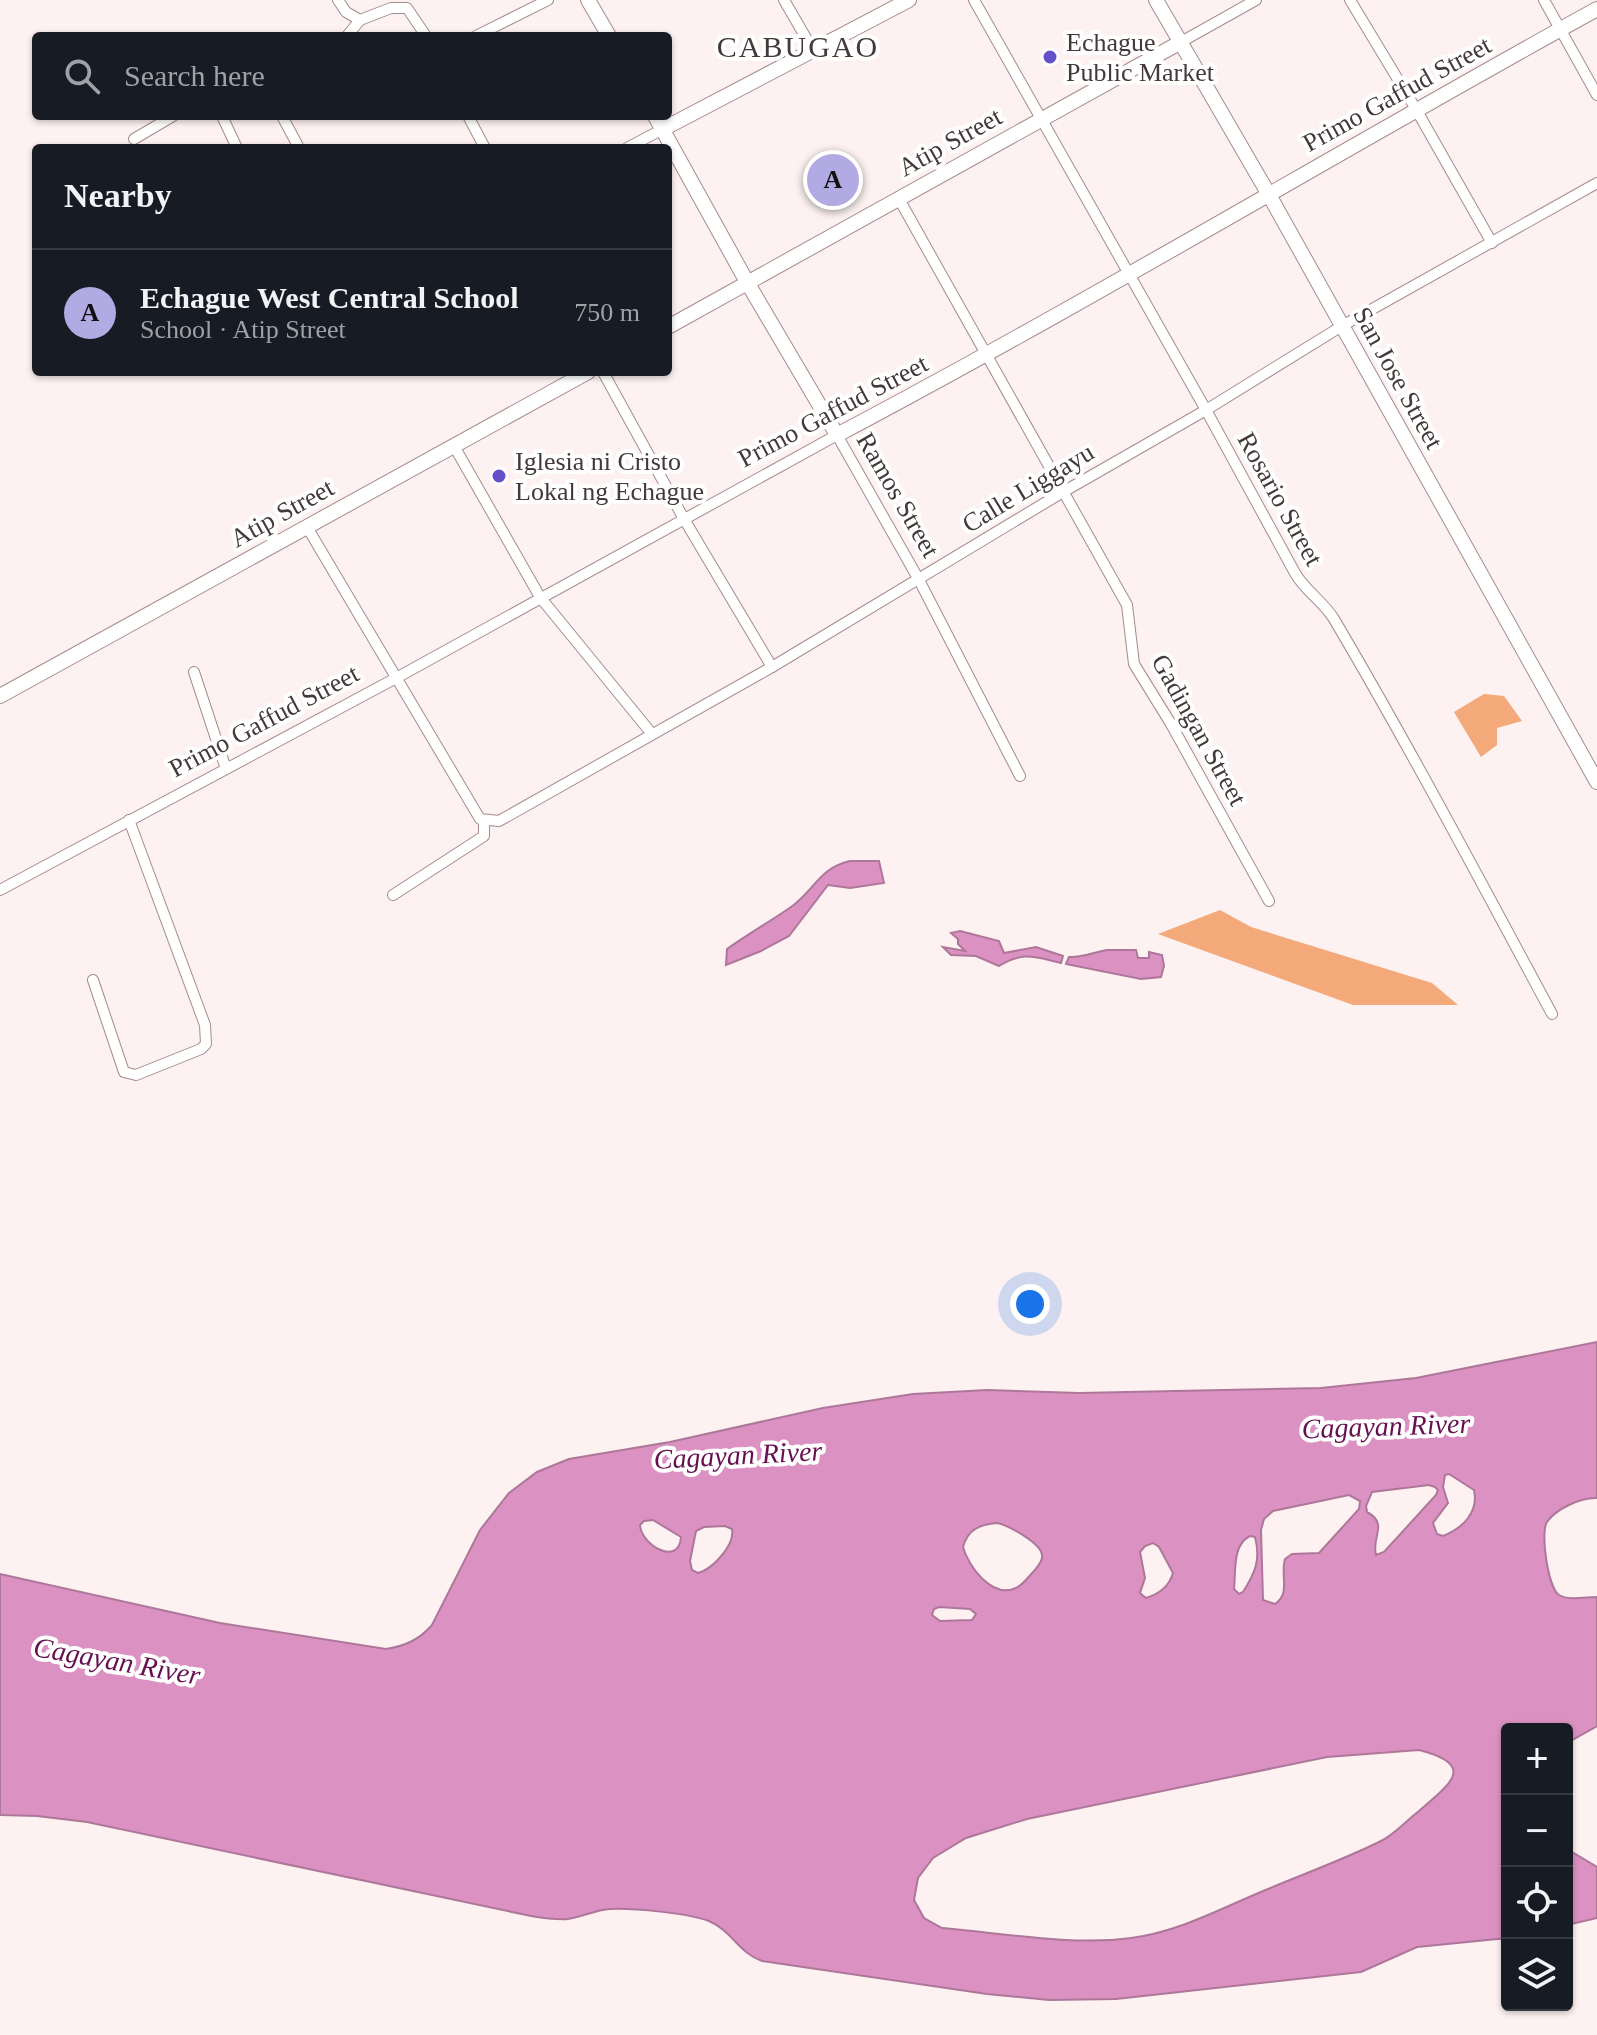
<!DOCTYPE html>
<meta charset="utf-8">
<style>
:root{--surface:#171b24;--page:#242831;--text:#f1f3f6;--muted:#9ea1a6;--line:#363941;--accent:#b2aae2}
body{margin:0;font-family:"Times New Roman",serif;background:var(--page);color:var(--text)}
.controls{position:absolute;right:24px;bottom:24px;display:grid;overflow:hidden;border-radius:8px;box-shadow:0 2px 6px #0004}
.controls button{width:72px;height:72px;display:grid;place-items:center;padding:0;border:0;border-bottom:2px solid var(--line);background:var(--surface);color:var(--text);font:40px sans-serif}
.you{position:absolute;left:1030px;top:1304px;width:28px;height:28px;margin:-20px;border:6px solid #fff;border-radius:50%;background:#1a73e8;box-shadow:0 0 0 12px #1a73e833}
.badge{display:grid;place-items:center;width:52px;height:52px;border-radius:50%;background:var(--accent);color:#111;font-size:26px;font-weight:700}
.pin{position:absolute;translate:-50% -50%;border:4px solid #fff;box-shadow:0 2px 8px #0006}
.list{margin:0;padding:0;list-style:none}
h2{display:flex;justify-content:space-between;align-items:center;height:104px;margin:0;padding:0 32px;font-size:34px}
h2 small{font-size:26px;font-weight:400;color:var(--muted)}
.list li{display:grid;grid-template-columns:52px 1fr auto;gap:24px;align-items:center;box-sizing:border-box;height:128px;padding:0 32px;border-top:2px solid var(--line)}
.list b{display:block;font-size:30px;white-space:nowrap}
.list p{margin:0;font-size:26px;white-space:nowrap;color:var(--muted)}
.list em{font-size:26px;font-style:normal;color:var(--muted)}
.icon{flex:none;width:44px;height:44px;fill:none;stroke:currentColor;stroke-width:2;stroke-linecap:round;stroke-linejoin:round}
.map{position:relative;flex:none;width:1597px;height:2035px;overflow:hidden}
.search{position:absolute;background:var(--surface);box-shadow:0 2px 6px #0004;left:32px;top:32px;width:640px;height:88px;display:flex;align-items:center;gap:20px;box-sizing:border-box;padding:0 28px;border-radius:8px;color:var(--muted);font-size:30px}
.panel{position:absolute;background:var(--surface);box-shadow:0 2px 6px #0004;left:32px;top:144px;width:640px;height:232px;border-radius:8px}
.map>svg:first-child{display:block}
.forest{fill:#f4a97a}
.water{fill:#db92c2;stroke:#ae7799;stroke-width:2;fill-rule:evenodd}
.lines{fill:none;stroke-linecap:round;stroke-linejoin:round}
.street-casing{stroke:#a68b8b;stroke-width:12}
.secondary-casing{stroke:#a68b8b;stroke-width:16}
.street{stroke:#fff;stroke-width:10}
.secondary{stroke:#fff;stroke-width:14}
.poi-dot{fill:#6450c9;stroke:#fff;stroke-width:3}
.labels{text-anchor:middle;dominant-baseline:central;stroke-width:8;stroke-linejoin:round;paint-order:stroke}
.poi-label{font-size:26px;fill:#443939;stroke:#fff;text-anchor:start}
.street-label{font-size:26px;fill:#443939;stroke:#fff}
.water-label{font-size:28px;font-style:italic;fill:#661051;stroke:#fff}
.quarter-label{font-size:30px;letter-spacing:2px;fill:#443939;stroke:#fff}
</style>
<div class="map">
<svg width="1597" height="2035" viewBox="0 0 1597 2035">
<rect width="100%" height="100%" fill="#fdf1f1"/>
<g class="forest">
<polygon points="1484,694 1504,696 1522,721 1497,728 1497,745 1481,757 1454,712"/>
<polygon points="1220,910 1251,927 1432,983 1458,1005 1353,1005 1158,934"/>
</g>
<g class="water">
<path d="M850,861H879L884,883L850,888L828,885L789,936L761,951L726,965L727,949C748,934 771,921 791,907C815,890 819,868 850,861Z"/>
<path d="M960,931L999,941L1004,953L1036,947L1063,956L1061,963C1035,957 1023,951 999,966L976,956L951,955L943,947L965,951L958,944V939L951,933Z"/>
<path d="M1107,950H1136L1138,958H1149V952L1162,955L1164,966L1161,977L1141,979L1066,964L1069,957C1082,958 1094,952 1107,950Z"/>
<path d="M1597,1342V1498C1581,1497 1556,1509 1547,1522C1540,1532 1548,1588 1559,1595C1569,1601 1586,1597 1597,1597V1726L1567,1743V1729H1507V1788L1504,1795L1507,1804V1938L1417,1947L1361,1972L1116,1999L1049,2000L987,1994L762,1961C739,1953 732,1931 709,1921C688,1913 633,1908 610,1909C595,1910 582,1917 568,1919C555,1920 543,1918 531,1916L87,1822L37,1816L0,1815V1574L220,1623L386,1649C405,1646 419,1640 432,1625L480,1530L509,1493L537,1472L569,1459L670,1442L823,1408L913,1394L987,1390L1079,1393L1321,1388L1416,1378ZM1449,1474L1474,1490C1479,1512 1463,1528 1443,1536L1437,1534L1433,1523L1448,1503L1443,1487L1445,1475ZM1429,1485L1435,1487L1438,1490L1436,1495L1384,1552L1376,1555C1371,1537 1389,1524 1367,1512L1366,1506L1372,1492ZM1349,1495L1360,1501L1359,1509L1319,1553L1292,1554L1285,1559C1280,1575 1291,1594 1275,1604L1263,1600L1261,1530L1264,1519L1273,1511ZM653,1520L681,1537C679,1567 641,1545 640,1525L644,1521ZM998,1523C1009,1526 1041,1543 1042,1555C1043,1561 1038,1566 1034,1571C1029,1576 1023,1585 1016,1588C992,1599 968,1566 963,1547C968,1529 980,1524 998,1523ZM725,1526L732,1529C735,1545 713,1569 698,1573L692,1570L690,1561L696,1531L704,1527ZM1250,1536L1255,1537C1261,1560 1255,1573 1243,1592L1239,1594L1234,1589C1236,1571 1232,1545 1250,1536ZM1153,1543L1159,1547L1173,1573C1169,1587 1159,1594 1146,1598L1140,1593L1145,1578L1140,1552L1145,1546ZM939,1607L970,1609L976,1614L972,1620L940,1621L932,1615L934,1609ZM1419,1750C1478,1765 1450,1784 1419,1811C1407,1820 1395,1834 1381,1841C1345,1859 1306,1873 1268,1889C1224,1907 1179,1932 1131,1938C1074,1946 1000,1933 942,1928L924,1918L914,1900L918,1878L933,1858L966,1838L1027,1819L1327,1757Z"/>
<polygon points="1567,1849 1597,1867 1597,1918 1567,1925"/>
</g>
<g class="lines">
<defs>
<g id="street">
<polyline points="338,0 346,12 360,20 391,8 407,8 426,36"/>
<polyline points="784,0 813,50"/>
<path d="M974,0L1206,410L1295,573C1305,591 1323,601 1334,619C1410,748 1481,882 1552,1014"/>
<polyline points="1350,0 1417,111 1492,243"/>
<polyline points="1544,0 1597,95"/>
<polyline points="347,36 360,20"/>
<polyline points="476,36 548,0"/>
<polyline points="1181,42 1256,0"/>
<polyline points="222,116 237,148"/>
<polyline points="282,116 298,146"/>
<polyline points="468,116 485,148"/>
<polyline points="134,139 173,116"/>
<polyline points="627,148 663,129"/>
<polyline points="899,199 1127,605 1134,664 1171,724 1269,901"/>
<polyline points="603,372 684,519 772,667"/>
<polyline points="454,446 540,597 652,734"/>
<polyline points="307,527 480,819 499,821 772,667 1063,492 1206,410 1342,326 1597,183"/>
<polyline points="194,672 226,769"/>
<polyline points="0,890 398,677 837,435 919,580 1020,776"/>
<polyline points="393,895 484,836 484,821"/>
<polyline points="93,980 124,1072 136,1075 201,1049 206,1044 205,1025 129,820"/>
</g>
<g id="secondary">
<polyline points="588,0 609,36"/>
<polyline points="1156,0 1268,193 1597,782"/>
<path d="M655,116L747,282L837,435C1094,299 1343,149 1597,9"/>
<polyline points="663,129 909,0"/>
<polyline points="668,327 1181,42"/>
<polyline points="0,696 588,372"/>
</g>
</defs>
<use href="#street" class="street-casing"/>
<use href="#secondary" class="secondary-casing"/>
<use href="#street" class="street"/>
<use href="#secondary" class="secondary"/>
</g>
<g class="poi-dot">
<circle cx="1050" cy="57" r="8"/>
<circle cx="499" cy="476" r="8"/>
</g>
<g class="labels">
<g class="poi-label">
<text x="1066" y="42">Echague<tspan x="1066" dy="30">Public Market</tspan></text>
<text x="515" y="461">Iglesia ni Cristo<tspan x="515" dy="30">Lokal ng Echague</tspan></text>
</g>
<g class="street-label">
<text transform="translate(1397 94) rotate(-29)">Primo Gaffud Street</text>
<text transform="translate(950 142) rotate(-29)">Atip Street</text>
<text transform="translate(1398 378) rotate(61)">San Jose Street</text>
<text transform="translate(833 411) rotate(-28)">Primo Gaffud Street</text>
<text transform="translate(1028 488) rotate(-31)">Calle Liggayu</text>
<text transform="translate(898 495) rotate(60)">Ramos Street</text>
<text transform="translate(1280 499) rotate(61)">Rosario Street</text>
<text transform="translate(282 513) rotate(-29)">Atip Street</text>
<text transform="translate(264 721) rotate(-28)">Primo Gaffud Street</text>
<text transform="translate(1199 730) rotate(61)">Gadingan Street</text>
</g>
<g class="water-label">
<text transform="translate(1386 1426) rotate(-2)">Cagayan River</text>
<text transform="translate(738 1455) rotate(-3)">Cagayan River</text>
<text transform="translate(117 1661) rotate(10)">Cagayan River</text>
</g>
<g class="quarter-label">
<text x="798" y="46">CABUGAO</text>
</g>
</g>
</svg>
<div class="controls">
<button>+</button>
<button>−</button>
<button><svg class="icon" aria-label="locate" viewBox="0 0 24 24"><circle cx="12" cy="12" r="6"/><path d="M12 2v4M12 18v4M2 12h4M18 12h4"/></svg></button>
<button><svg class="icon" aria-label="layers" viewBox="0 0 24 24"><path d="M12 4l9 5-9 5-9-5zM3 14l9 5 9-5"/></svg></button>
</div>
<div class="you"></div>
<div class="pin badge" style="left:833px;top:180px">A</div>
<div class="search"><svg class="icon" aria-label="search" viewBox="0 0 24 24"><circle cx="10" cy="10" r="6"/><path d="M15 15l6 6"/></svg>Search here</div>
<section class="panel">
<h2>Nearby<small></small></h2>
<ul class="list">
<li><span class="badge">A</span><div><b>Echague West Central School</b><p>School · Atip Street</p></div><em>750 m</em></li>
</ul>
</section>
</div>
